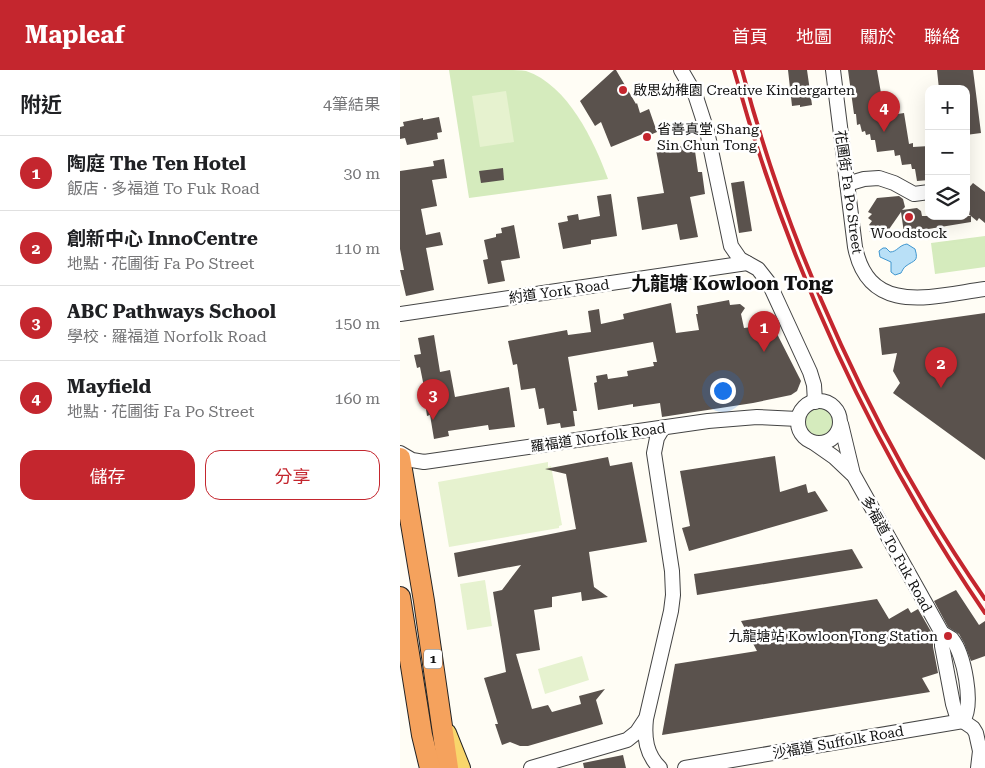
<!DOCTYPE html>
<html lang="zh-TW">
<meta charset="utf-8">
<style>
:root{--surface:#fff;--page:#f2f2f2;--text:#202124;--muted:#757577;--line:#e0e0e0;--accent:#c4262e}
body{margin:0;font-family:"Roboto Serif","Noto Sans TC",serif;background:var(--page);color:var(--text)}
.controls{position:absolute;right:15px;top:15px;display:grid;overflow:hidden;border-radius:10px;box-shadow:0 5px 20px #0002}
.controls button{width:45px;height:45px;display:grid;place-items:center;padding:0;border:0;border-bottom:1px solid var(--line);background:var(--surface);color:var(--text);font:25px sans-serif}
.you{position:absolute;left:322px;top:320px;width:18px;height:18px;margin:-12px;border:4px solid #fff;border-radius:50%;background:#1a73e8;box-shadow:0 0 0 8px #1a73e833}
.badge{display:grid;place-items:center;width:32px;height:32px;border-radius:50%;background:var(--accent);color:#fff;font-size:16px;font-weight:700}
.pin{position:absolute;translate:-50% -41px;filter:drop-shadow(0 1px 2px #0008)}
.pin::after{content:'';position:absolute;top:26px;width:18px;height:15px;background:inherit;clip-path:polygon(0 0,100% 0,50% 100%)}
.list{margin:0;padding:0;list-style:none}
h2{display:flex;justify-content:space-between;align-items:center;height:65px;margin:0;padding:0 20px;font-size:21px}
h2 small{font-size:16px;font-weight:400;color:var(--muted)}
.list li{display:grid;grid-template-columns:32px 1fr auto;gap:15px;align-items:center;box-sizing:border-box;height:75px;padding:0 20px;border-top:1px solid var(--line)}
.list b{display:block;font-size:19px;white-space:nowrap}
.list p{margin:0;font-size:16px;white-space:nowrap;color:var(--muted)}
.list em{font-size:16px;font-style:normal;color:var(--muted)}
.actions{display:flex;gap:10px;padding:15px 20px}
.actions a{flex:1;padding:11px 0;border:1px solid var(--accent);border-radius:15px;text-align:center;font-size:18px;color:var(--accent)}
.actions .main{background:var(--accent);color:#fff}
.icon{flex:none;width:28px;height:28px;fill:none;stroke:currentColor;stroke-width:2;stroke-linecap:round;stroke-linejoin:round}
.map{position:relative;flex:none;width:585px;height:698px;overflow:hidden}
header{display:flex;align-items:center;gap:30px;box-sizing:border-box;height:70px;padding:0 25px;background:var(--accent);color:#fff}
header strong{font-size:24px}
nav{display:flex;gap:28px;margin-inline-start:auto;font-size:18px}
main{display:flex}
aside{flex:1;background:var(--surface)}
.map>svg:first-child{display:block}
.green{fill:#d5ebbd}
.pitch{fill:#e6f2cf}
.water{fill:#b9e0f7;stroke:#3f96cf}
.building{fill:#5a524d}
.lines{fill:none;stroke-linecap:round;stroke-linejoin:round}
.minor-casing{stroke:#444;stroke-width:16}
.major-casing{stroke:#222;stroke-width:20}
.highway-casing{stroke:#222;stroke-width:22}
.minor{stroke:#fff;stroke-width:14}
.major{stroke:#f9d66b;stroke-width:18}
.highway{stroke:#f5a25d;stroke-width:20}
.rail{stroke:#c4262e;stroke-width:4}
.poi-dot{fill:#c4262e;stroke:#fff;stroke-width:2}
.labels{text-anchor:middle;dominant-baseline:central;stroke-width:5;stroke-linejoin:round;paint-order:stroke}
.shield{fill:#fff;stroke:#585858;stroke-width:1}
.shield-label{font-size:12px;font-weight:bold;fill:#111}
.poi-label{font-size:14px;fill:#111;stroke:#fff;text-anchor:start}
.street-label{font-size:14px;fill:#111;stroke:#fff}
.district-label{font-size:19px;font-weight:bold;fill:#111;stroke:#fff}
</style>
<header>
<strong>Mapleaf</strong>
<nav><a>首頁</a><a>地圖</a><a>關於</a><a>聯絡</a></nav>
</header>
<main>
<aside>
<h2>附近<small>4筆結果</small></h2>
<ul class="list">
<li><span class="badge">1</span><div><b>陶庭 The Ten Hotel</b><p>飯店 · 多福道 To Fuk Road</p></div><em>30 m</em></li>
<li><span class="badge">2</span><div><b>創新中心 InnoCentre</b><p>地點 · 花圃街 Fa Po Street</p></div><em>110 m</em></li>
<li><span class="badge">3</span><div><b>ABC Pathways School</b><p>學校 · 羅福道 Norfolk Road</p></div><em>150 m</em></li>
<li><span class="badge">4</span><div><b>Mayfield</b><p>地點 · 花圃街 Fa Po Street</p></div><em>160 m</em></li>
</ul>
<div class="actions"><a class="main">儲存</a><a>分享</a></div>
</aside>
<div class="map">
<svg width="585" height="698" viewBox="0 0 585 698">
<rect width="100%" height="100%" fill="#fffdf5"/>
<g class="green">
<path d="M49,0C67,0 85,0 103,0C110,0 120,0 126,1C168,15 194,71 208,109L69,128Z"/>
<polygon points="585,166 585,197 535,204 531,173"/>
<circle cx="420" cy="352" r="16"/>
</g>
<g class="pitch">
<polygon points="106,21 114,72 80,77 72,26"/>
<polygon points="148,392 148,397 151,396 162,455 159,456 159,458 49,477 38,412"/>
<polygon points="85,510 92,556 67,560 60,514"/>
<polygon points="182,586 189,610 145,624 138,599"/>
</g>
<path class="water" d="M507,174L515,179C519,192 514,190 506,196C504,197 502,201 501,203L495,205L491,202V192L480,187L479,181L483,178H486L490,182C497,182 499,175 507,174Z"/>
<g class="building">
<polygon points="214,0 216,0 236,34 237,33 240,43 249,39 257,62 250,65 245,63 211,77 201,52 195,56 180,31"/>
<polygon points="388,0 407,0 412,35 400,37 400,35 392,36"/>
<polygon points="448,0 477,0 485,46 504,43 509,74 513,73 513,77 529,76 529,110 517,111 515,99 512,99 511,94 502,95 500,85 495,86 494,80 477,82 475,70 471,70 470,64 466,65 465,61 462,62 460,54 457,55 456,44 454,44"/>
<polygon points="537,0 573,0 581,63 566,65 566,19 539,19"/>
<polygon points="39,47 42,62 37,63 38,69 7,75 5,68 0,69 0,57 4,56 3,52 23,48 23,50"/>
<polygon points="294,74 298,102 302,102 305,124 290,127 298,167 280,170 277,154 242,160 237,127 264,123 256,80"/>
<polygon points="44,89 47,108 32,110 37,136 21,139 26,165 40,162 43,175 26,178 34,220 6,226 0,200 4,200 0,179 0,101 34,96 33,91"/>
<polygon points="103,98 104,110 81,113 79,101"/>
<polygon points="344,111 352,161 339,163 331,113"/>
<polygon points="573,113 585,122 585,153 579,148 577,151 566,142 566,121"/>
<polygon points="211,124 217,166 191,170 191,174 163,179 158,153 168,151 167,146 178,144 179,150 200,146 197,126"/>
<polygon points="499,126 503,129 505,137 502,140 517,138 521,141 522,146 571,146 571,152 504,163 501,142 485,165 483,164 480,168 469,161 472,157 469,155 472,151 468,148 472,144 468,142 477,128"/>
<polygon points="114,155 120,188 101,191 105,211 88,214 83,190 88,189 84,170 96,167 96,164 102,163 101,158"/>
<polygon points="329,230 330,235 340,234 345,238 341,244 344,258 372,254 401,311 397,321 391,325 353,333 262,347 260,333 233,337 233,334 198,340 194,313 197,312 196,306 207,304 208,309 228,306 227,301 254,296 253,292 257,292 253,272 168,287 177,341 173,341 175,356 161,358 160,353 147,355 144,338 139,339 135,318 121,320 117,294 113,295 108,271 167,260 168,265 191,262 188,241 199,239 201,254 224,249 223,244 271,233 276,263 299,260 296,244 298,244 297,236"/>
<polygon points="585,243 585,390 493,323 500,313 493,301 497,283 482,285 479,258"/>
<polygon points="34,265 40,302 50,300 55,327 109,317 115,357 89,360 88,355 48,361 49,366 34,369 30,345 27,346 25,332 27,332 20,297 17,298 14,285 21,284 18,268"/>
<polygon points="375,386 380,422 406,414 408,423 415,421 428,441 289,481 282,458 290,456 280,401"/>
<polygon points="208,387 210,396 232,392 247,472 189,482 194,517 208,527 182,531 181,522 152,527 152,537 134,540 140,580 116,584 132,639 148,635 152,642 181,634 179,626 205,619 196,630 203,654 128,676 120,676 110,672 102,675 95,654 98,654 84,608 106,602 93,522 102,520 121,495 58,507 54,483 176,459 166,404 145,399"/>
<polygon points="452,479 463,498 297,525 294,504"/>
<polygon points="556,520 579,555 585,551 585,586 571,591 564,573 559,564 548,557 534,531"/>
<polygon points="477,529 489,549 508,538 511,543 518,539 533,565 533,577 538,603 522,608 530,622 262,665 275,594 357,581 341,551"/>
<polygon points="223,685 226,698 184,698 183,693"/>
</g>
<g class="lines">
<defs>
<g id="minor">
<polyline points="281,0 295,24 307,61 331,176 340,189 358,199 369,213 410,302 414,315 415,332"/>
<path d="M433,0L455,177C469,247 533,226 585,219"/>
<polyline points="447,114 464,109 479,108 494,113 514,124 529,122"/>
<polyline points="0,244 347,193"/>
<circle cx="419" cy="352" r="21"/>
<polyline points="441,354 453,404 542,563 542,576 553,634 557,647 573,658 576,663 580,681 578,698"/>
<polyline points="414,373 434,387 452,404"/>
<polyline points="0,383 12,390 24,392 308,351 357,347 398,349"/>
<polyline points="131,698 227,670 237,662 245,650"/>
<path d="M260,698C246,684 244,668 246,649L271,541L273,525L272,501L254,383L257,368L263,358"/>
<path d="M285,698L563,651C574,634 564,584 552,569C550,567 545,565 542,563"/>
</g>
<polyline id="major" points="47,663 61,698"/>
<g id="highway">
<polyline points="0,388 24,531 48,698"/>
<polyline points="0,527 22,665 30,698"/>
</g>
</defs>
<use href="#minor" class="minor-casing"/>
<use href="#major" class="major-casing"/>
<use href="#highway" class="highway-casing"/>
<use href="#minor" class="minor"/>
<use href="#major" class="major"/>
<use href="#highway" class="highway"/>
<g class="rail">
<path d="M334,0C387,193 472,378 585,543"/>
<path d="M342,0C390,183 477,373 585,529"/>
</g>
</g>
<g class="poi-dot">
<circle cx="223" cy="20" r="5"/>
<circle cx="247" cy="67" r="5"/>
<circle cx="509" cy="147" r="5"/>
<circle cx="548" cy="566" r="5"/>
</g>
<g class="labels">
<rect class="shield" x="24" y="579.5" width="18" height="19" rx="4"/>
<g class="shield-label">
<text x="33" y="589">1</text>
</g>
<g class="poi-label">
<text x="233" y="20">啟思幼稚園 Creative Kindergarten</text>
<text x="257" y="59">省善真堂 Shang<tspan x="257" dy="16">Sin Chun Tong</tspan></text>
<text x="509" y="163" text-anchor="middle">Woodstock</text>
<text x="538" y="566" text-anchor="end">九龍塘站 Kowloon Tong Station</text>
</g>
<g class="street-label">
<text transform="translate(449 122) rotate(82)">花圃街 Fa Po Street</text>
<text transform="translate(159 221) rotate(-8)">約道 York Road</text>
<text transform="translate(198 367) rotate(-8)">羅福道 Norfolk Road</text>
<text transform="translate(497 484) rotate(61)">多福道 To Fuk Road</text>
<text transform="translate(438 672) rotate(-10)">沙福道 Suffolk Road</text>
</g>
<g class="district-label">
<text x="332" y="213">九龍塘 Kowloon Tong</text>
</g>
</g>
</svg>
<div class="controls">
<button>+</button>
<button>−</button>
<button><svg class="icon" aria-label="layers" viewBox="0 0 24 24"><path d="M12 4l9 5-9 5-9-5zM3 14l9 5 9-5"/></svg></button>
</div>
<div class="you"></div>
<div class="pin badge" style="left:364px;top:282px">1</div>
<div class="pin badge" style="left:541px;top:318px">2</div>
<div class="pin badge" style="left:33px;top:350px">3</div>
<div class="pin badge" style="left:484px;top:62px">4</div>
</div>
</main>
